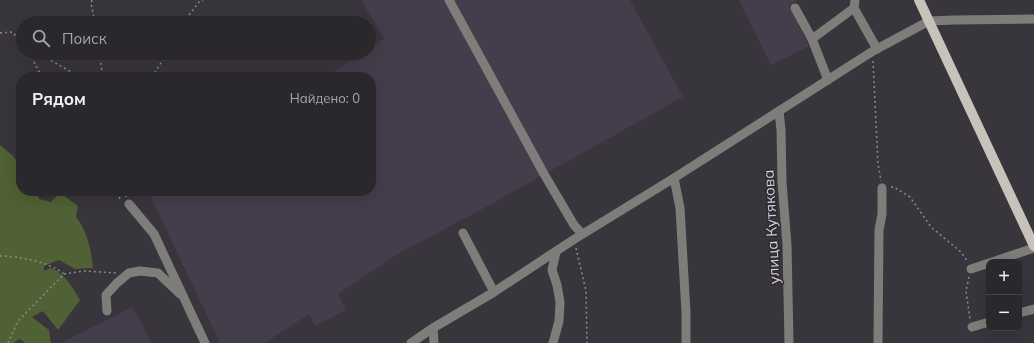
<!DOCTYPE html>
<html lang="ru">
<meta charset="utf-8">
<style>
:root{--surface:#2b282d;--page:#373439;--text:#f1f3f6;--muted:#a6a6aa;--line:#474449}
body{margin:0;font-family:Mulish,sans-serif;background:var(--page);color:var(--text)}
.controls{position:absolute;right:12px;bottom:12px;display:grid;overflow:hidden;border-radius:8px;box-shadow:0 4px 16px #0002}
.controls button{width:36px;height:36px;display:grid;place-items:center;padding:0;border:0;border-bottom:1px solid var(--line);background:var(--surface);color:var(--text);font:20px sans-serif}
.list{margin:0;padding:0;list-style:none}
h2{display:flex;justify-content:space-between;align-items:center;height:52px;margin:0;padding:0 16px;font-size:17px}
h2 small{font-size:13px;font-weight:400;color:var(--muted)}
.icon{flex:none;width:22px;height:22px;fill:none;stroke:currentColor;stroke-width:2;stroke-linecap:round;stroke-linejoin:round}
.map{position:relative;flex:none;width:1034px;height:343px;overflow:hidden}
.search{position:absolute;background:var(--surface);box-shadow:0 4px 16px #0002;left:16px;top:16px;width:360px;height:44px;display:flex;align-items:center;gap:10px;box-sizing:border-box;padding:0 14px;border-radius:22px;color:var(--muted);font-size:15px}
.panel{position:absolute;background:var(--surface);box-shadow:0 4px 16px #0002;left:16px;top:72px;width:360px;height:124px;border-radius:16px}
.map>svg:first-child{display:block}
.built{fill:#443d4b}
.green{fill:#506135}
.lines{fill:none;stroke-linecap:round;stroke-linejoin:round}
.path{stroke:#8d8a90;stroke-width:1.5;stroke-dasharray:2 3;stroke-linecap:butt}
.minor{stroke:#7f7d79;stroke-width:9}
.major{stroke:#c7c3bb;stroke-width:10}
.labels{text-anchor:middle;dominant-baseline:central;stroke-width:3;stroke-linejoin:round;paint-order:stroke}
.street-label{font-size:15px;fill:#d3d1d6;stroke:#2f2b32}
</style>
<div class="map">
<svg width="1034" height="343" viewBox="0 0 1034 343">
<rect width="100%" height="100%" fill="#39353c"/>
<g class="built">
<polygon points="361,0 630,0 683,97 484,208 398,254 338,294 346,310 315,326 309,314 265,343 220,343 148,191 371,191 371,77 326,77 362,53 369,53 369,49 384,38"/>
<polygon points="739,0 798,0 789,5 809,46 771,65"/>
<polygon points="133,307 151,343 60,343 101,323"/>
</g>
<path class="green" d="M0,145L13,156L21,167V191H36L39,199L51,202L60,193L78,206L76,217C88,232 91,250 93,268L75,269L59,260L44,266V271L50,268C63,271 74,289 80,300L58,330L43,311L32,317L49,330L51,343H25L20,339L13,343H0Z"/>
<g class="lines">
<g class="path">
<polyline points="92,0 91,3 95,23"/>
<polyline points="183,23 199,2 203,0"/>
<polyline points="0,33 12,32 23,43"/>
<polyline points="29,53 42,77"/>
<polyline points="38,53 80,77"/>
<polyline points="99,53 103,77"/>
<polyline points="873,61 878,164 881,181"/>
<polyline points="152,77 167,53"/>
<polyline points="891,187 894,187 910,197 931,227 961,252 968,262"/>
<polyline points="111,191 122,200"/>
<polyline points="124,191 126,197"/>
<polyline points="576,248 586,291 587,343"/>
<path d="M0,256C19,256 49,262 64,274"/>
<polyline points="969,277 966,291 970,319"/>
<polyline points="8,343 18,321 64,274 84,271 116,273"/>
</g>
<g class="minor">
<polyline points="449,0 544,174 574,225 582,234"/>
<polyline points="855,0 854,8 877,49"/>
<polyline points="795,8 812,39 828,80"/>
<polyline points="812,39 854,8"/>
<polyline points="779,111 781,130 782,182 787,245 789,343"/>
<polyline points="674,178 680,208 686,312 686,343"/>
<polyline points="129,204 154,234 205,343"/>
<polyline points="463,233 494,292"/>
<polyline points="992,262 1034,248"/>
<polyline points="971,269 989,263"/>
<polyline points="107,311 106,295 117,283 129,273 140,271 158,273 180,294"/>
<polyline points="1019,313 1034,309"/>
<polyline points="972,327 989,322"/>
<polyline points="433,328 434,343"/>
<polyline points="411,343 433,328 494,292 573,240 674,178 873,51 929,21 955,20 1034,19"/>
<polyline points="553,343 559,321 560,302 557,285 552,270 556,252"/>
<polyline points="878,343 879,230 882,214 882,188"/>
</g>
<polyline class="major" points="919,0 1034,246"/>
</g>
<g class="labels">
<g class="street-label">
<text transform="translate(771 227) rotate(-93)">улица Кутякова</text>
</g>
</g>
</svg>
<div class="controls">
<button>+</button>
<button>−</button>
</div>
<div class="search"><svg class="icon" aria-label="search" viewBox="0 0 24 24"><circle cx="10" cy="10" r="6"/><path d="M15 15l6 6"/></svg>Поиск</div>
<section class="panel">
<h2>Рядом<small>Найдено: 0</small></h2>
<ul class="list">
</ul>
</section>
</div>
